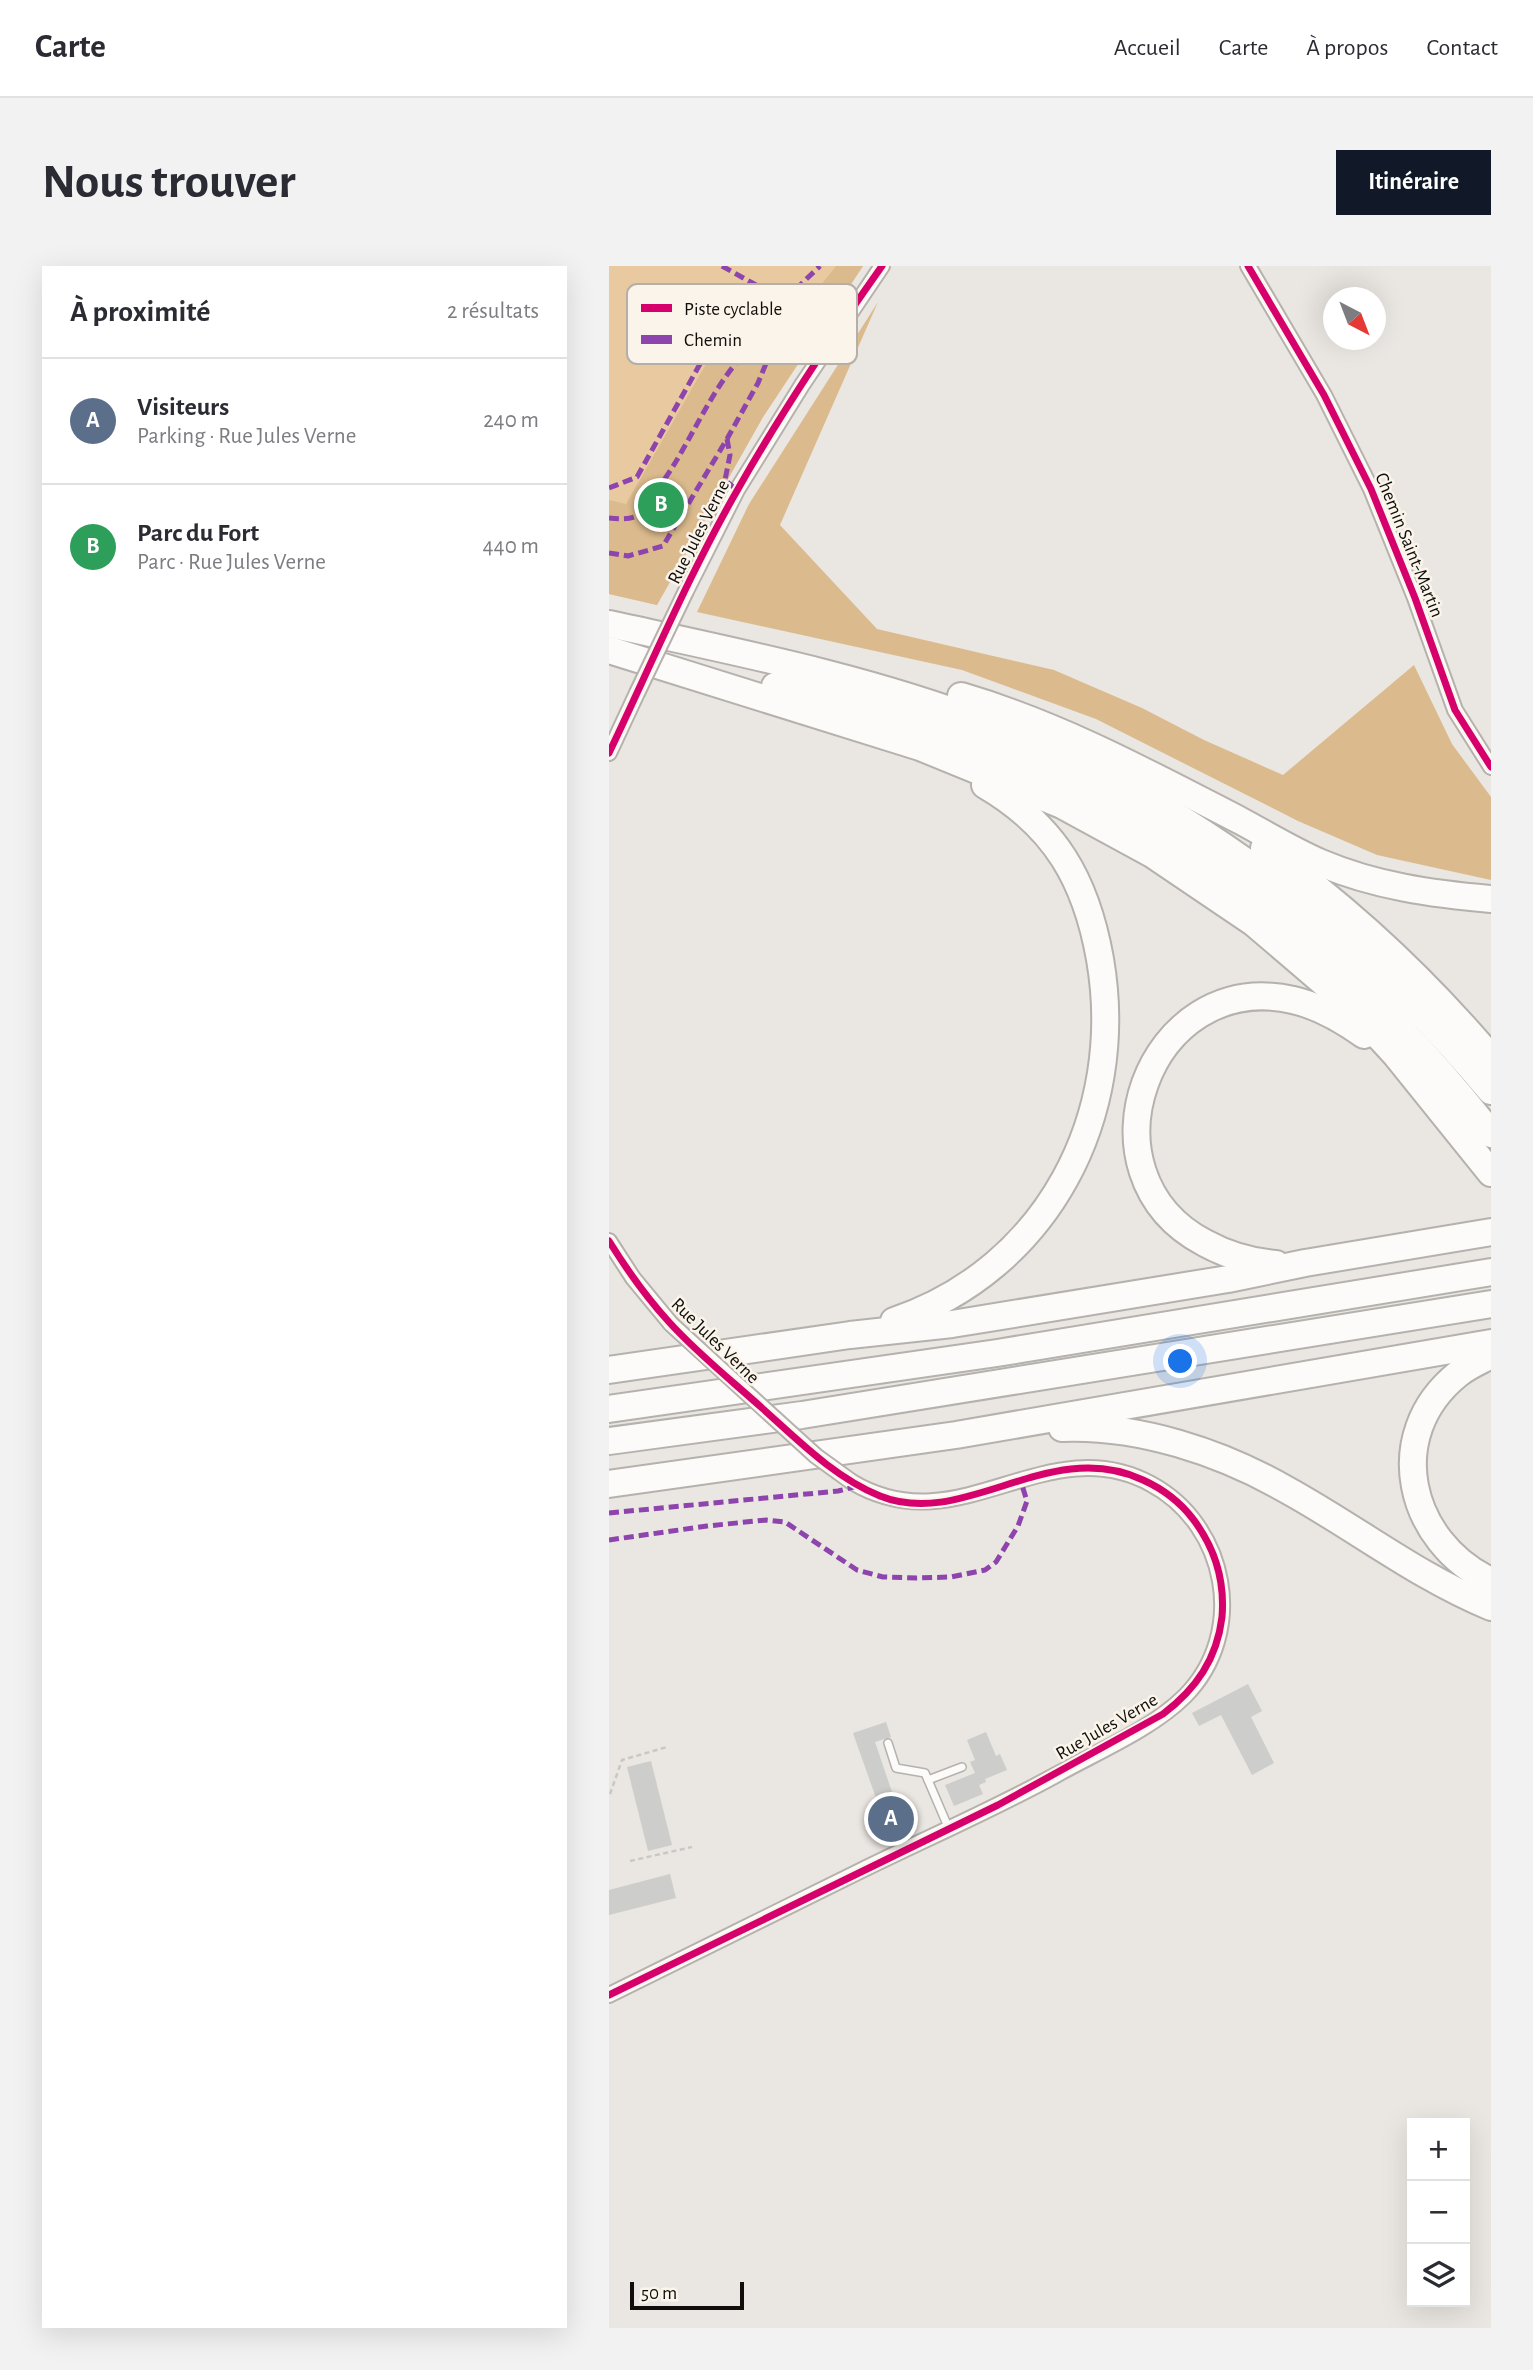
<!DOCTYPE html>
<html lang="fr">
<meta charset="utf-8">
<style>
:root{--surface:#fff;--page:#f2f2f3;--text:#2b2b33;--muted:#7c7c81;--line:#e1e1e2;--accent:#111827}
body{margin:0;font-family:"Alegreya Sans",sans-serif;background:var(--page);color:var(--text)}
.controls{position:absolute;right:21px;bottom:21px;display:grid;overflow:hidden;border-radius:0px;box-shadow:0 7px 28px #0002}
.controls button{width:63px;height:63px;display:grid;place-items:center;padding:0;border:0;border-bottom:2px solid var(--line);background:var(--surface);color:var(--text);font:35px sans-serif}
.compass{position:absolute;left:714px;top:21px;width:63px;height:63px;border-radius:50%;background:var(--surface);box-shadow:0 7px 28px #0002;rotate:138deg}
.scale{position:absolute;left:21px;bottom:18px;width:114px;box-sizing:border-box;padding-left:7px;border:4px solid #100e0b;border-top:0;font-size:19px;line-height:24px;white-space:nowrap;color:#100e0b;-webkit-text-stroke:5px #fbf4ea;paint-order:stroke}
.you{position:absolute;left:572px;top:1096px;width:24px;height:24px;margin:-18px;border:5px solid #fff;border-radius:50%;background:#1a73e8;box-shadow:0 0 0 10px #1a73e833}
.badge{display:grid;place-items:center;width:46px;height:46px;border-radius:50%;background:var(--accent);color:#fff;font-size:23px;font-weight:700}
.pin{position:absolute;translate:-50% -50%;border:4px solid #fff;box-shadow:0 2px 7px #0006}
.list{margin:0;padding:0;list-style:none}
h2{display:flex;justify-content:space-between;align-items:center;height:91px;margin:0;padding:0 28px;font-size:30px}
h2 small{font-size:23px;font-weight:400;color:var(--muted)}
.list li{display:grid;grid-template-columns:46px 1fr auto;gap:21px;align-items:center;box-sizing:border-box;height:126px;padding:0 28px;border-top:2px solid var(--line)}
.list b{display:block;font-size:26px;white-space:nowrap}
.list p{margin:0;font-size:23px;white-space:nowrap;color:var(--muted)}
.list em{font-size:23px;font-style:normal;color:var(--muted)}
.icon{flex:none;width:38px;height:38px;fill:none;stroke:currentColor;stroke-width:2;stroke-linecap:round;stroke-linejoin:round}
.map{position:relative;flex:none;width:882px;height:2062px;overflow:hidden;border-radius:0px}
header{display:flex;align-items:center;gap:42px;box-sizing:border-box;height:98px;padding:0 35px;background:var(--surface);border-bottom:2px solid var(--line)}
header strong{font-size:33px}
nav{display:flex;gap:38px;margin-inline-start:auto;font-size:24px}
.intro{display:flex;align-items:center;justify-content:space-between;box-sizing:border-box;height:168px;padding:0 42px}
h1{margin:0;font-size:49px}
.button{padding:18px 32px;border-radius:0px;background:var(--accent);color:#fff;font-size:24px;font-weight:700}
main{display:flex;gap:42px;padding:0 42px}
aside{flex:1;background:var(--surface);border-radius:0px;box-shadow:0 7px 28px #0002}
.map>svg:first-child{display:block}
.green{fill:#e9caa0}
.forest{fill:#dbbb8d}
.building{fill:#cdcdcb}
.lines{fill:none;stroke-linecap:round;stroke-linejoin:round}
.service-casing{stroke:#b5b1ad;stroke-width:10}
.minor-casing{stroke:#b5b1ad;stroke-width:18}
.motorway-casing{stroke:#b5b1ad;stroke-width:30}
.path{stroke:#c8c8c6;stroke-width:2.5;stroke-dasharray:5 3.5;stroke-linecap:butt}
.service{stroke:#fcfbfa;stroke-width:7}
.minor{stroke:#fcfbfa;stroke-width:14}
.motorway{stroke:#fcfbfa;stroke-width:26}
.minor-bridge-casing{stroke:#b5b1ad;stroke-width:18;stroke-linecap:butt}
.minor-bridge{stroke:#fcfbfa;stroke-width:14}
.quiet{stroke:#8e44ad;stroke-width:5;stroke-dasharray:10 5;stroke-linecap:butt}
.cycleway-casing{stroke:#fbf4ea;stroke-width:11}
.cycleway{stroke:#d6006c;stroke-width:7}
.labels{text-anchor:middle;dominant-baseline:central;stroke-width:5;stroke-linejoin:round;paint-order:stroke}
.street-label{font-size:19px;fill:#100e0b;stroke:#fbf4ea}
.key{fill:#fbf4ea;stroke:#b4afa7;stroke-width:2}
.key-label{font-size:19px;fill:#100e0b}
</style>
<header>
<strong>Carte</strong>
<nav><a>Accueil</a><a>Carte</a><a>À propos</a><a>Contact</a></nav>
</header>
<div class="intro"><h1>Nous trouver</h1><a class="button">Itinéraire</a></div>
<main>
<aside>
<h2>À proximité<small>2 résultats</small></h2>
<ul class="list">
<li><span class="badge" style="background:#5c6f8a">A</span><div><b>Visiteurs</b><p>Parking · Rue Jules Verne</p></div><em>240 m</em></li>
<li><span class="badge" style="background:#2e9e5b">B</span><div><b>Parc du Fort</b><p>Parc · Rue Jules Verne</p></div><em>440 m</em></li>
</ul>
</aside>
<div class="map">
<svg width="882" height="2062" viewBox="0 0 882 2062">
<rect width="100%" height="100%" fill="#eae6e1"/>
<polygon class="green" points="0,0 254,0 154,151 48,339 0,328"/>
<g class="forest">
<polygon points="227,0 254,0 154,151 48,339 0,328 0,234 17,238 101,91 127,71 170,81 208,24"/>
<polygon points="269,36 171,259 268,363 445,404 533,442 595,474 674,509 805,399 843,478 882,531 882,614 768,589 689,555 487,453 353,404 88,346 140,238"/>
</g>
<g class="building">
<polygon points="639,1418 653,1445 642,1451 665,1497 643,1509 612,1449 590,1460 583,1447"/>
<polygon points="277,1456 282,1471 266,1476 283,1526 267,1532 244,1467"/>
<polygon points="377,1466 387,1490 391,1488 398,1504 376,1513 377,1516 370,1519 374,1528 345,1540 336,1519 366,1507 361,1496 366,1494 358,1474"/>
<polygon points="42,1495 63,1579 39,1585 18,1501"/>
<polygon points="61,1608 67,1632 0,1649 0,1624"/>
</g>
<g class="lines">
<defs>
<g id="service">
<polyline points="279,1477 287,1502 316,1507 340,1563"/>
<polyline points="319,1514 353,1501"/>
</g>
<g id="minor">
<polyline points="639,0 715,129 762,223 806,332 846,444 882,501"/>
<polyline points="77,325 128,224 193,119 273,0"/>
<polyline points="0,487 28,427"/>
<polyline points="0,975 24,1012 62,1058"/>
<path d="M0,1729C84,1688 167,1646 251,1605C316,1573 383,1544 447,1509C488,1486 543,1463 576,1430C639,1366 618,1259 542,1218C437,1161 350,1280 243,1216"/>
</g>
<g id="motorway">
<path d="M0,358C127,386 256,411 379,458C581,535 743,660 882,825"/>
<polyline points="0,384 311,481 453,539 543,588 645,657 741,739 787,789 882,907"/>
<path d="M166,420C253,441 341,465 423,502C607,585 758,708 882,868"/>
<path d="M352,430C451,459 541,508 632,555C658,569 684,585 712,597C766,620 824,628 882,633"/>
<path d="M655,582C739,642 815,713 882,792"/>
<path d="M667,998C641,996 618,989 596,977C464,908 539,701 684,734C710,740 734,754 755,769"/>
<path d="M285,1055C439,1003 518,849 491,693C477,614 446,560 376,519"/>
<path d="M882,1089C871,1095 859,1100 849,1108C773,1169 799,1276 882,1315"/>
<polyline points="0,1104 241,1069 343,1058 619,1013 696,997 882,966"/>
<polyline points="0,1143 388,1087 882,1006"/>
<path d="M453,1162C530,1159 612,1186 678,1224C747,1262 809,1311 882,1341"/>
<polyline points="0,1175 193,1149 882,1038"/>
<polyline points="0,1218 347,1169 882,1077"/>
</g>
</defs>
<use href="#service" class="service-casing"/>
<use href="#minor" class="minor-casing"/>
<use href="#motorway" class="motorway-casing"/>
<g class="path">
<polyline points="1,1528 13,1494 58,1481"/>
<polyline points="21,1595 83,1581"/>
</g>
<use href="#service" class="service"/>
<use href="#minor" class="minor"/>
<use href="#motorway" class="motorway"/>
<defs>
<g id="minor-bridge">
<polyline points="28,427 77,325"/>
<polyline points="62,1058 207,1190 243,1216"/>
</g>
</defs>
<use href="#minor-bridge" class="minor-bridge-casing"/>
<use href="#minor-bridge" class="minor-bridge"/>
<g class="quiet">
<polyline points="113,0 147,19 188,22"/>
<polyline points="118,173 121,189 116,214 128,224"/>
<polyline points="0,222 28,211 96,89 115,67 188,22"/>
<path d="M0,252C9,253 23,254 31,248C39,243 45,229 50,221C89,169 111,90 172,60"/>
<polyline points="0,287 19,290 54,280 118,173 149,117 188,22 211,0"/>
<polyline points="0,1247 229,1225 249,1220"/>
<polyline points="0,1274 98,1260 157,1254 176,1256 248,1304 274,1311 308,1312 342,1311 376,1304 387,1296 409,1260 418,1235 411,1213"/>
</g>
<defs>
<g id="cycleway">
<polyline points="639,0 715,129 762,223 806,332 846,444 882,501"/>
<path d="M0,487C42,399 80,308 129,223C172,147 222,72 273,0"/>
<path d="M0,975C18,1004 37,1031 60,1056C88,1087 122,1114 153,1142C190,1175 225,1211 271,1230C356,1264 440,1170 534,1214C554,1223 571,1236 584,1253C606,1282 616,1315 613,1351C608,1393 587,1423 554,1448L389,1539L0,1729"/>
</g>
</defs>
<use href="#cycleway" class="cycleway-casing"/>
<use href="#cycleway" class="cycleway"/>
</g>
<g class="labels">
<g class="street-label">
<text transform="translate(90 266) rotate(-63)">Rue Jules Verne</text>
<text transform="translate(800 279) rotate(68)">Chemin Saint-Martin</text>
<text transform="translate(106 1075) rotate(44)">Rue Jules Verne</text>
<text transform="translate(498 1461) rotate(-30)">Rue Jules Verne</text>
</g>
</g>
<rect x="18" y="18" width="230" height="80" rx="10" class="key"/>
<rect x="32" y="38" width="31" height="8" fill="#d6006c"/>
<rect x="32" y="69" width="31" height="9" fill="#8e44ad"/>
<g class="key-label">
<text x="75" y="49">Piste cyclable</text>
<text x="75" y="80">Chemin</text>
</g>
</svg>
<div class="controls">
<button>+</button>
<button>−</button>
<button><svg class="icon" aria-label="layers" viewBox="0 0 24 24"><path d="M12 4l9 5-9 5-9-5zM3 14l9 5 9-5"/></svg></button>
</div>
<svg class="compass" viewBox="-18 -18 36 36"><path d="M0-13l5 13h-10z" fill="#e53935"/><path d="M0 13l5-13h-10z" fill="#7c7c81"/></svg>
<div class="scale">50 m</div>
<div class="you"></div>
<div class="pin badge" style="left:282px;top:1553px;background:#5c6f8a">A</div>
<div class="pin badge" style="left:52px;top:239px;background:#2e9e5b">B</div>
</div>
</main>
